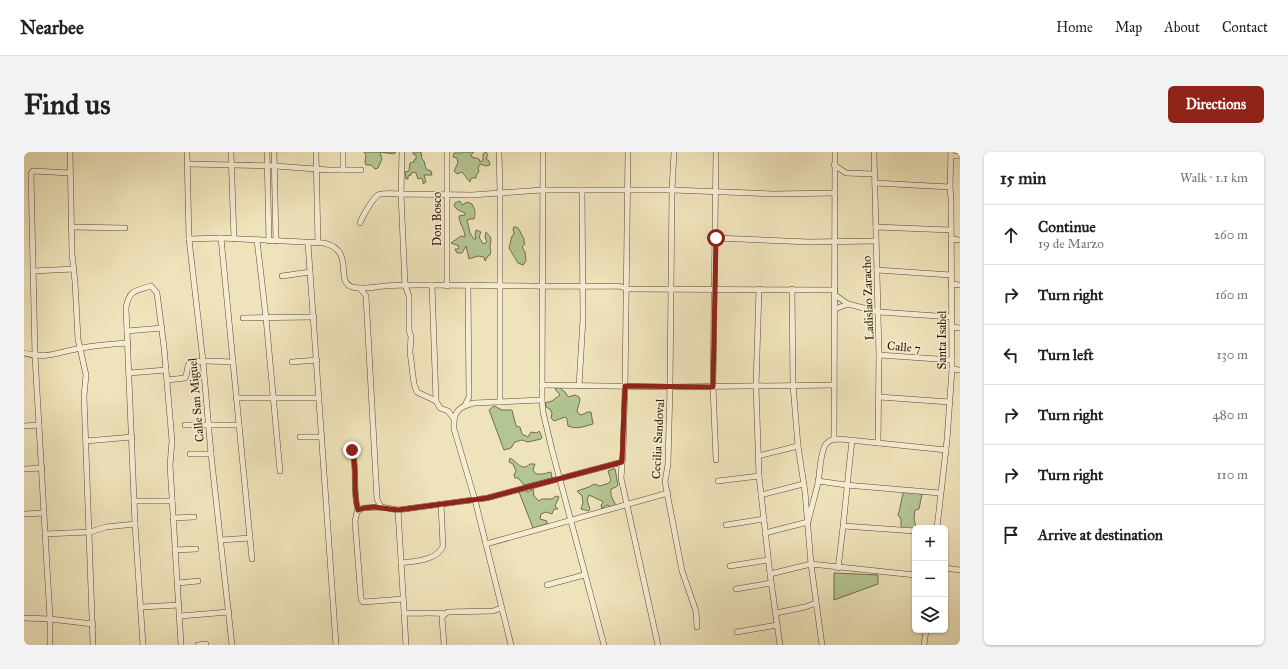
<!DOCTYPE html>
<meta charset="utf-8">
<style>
:root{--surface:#fff;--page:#f2f2f2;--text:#202124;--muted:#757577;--line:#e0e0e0;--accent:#8f2418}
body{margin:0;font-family:"IM FELL Great Primer",serif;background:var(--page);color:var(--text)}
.controls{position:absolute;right:12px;bottom:12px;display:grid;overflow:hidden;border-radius:6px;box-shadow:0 1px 3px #0004}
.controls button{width:36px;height:36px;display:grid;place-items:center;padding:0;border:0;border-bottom:1px solid var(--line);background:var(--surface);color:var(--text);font:20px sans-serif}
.stop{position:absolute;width:12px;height:12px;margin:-9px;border:3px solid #8f2418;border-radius:50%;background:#fff}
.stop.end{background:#8f2418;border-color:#fff;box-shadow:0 1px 4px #0008}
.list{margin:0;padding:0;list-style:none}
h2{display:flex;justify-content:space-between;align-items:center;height:52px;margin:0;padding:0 16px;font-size:17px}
h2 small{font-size:13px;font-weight:400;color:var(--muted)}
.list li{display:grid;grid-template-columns:26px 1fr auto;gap:12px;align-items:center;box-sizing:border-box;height:60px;padding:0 16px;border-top:1px solid var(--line)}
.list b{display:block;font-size:15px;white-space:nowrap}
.list p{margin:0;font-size:13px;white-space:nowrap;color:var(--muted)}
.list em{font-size:13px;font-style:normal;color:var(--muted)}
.icon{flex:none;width:22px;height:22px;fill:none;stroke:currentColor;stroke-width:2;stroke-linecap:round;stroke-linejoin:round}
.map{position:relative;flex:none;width:936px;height:493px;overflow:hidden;border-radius:6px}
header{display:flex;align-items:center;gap:24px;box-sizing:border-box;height:56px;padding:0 20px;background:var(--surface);border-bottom:1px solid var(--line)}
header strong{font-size:19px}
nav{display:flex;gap:22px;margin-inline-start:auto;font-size:14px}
.intro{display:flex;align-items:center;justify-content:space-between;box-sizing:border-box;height:96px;padding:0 24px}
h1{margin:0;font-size:28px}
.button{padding:10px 18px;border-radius:6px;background:var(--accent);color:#fff;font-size:14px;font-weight:700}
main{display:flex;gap:24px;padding:0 24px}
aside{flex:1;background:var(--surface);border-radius:6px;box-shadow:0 1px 3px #0004}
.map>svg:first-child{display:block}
.green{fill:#b4c594;stroke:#706e4b}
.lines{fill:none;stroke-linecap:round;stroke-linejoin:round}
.minor-casing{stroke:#5c4930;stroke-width:6}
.minor{stroke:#f5edd3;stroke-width:5}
.route{stroke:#8f2418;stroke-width:5}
.labels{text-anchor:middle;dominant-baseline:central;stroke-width:3.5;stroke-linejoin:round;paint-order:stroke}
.street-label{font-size:12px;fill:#2b1602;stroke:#f5edd3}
</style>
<header>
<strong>Nearbee</strong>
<nav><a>Home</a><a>Map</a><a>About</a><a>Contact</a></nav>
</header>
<div class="intro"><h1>Find us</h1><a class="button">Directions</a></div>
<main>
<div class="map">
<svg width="936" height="493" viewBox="0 0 936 493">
<rect width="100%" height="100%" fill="#efe3bb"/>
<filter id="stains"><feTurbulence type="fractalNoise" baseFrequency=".005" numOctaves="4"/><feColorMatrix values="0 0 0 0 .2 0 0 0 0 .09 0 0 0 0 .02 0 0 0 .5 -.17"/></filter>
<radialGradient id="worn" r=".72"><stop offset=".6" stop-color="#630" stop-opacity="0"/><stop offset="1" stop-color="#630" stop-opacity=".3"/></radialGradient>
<g class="green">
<polygon points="340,0 372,0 370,2 356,0 358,7 354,16 351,17 347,13 342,13 341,10 342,3"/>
<polygon points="389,0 397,0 398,7 400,9 402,17 407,19 408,23 400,23 402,30 399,32 399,29 397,26 394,27 392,21 388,20 387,23 384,24 384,27 382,27 381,20 385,19 386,11 390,10 390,8 392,7 392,3 389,2"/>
<polygon points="439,0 450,0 447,3 448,5 455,7 456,10 459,8 459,2 462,0 464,3 462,7 465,9 466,13 462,14 456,12 454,16 455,19 452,24 452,26 447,26 446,30 438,20 433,22 430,19 434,11 433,6 429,5 430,1 438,1"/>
<path d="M436,49L438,53L443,50L448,52C451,58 452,60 450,67H446L443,68L446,81L450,87H452L451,82L452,78L457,80L455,85L459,92L463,90L461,85L462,80C470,88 466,87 466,96C467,98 467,100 466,103L464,104L461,109L460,105L454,104L445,107L442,94L438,101H433L431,97H434L435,94L427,91L437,84L441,85C441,77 435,72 435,64L441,63V61L434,58L430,54L431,51Z"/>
<path d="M490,75H493C497,79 497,83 500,87V90L501,92L498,95L501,100L502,109L499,113L494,111L485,96L488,84L490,82L489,77Z"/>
<path d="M535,235L541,240L544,245L551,243L555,245L556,248L553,259L556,263L560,262L563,260H567L569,272C561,274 553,278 544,274L543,267L541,265L530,269L527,266L528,261L526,257L522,255L521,251L528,249L536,243L531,237Z"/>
<polygon points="470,254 478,258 488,258 492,274 496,275 498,282 504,285 507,280 513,281 515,279 518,285 517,287 504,290 498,288 491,290 487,296 480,298 465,258"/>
<path d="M486,306C494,310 497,320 506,312H511L509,318L512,322H519L527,320L528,326L500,333L494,326H491L490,323L492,319L489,312L485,310Z"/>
<path d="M589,317H591L594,333L592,335L587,337C586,343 589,349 593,354L587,357L584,353L581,354L578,357L577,353L579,351L578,349L565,343L563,348L566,357L565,359L557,357L559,351L558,344L553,339L565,335L570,332L576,334L585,331L587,328L584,319Z"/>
<polygon points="509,337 510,344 515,349 518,347 528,347 532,344 535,345 531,354 534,357 530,357 528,362 522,360 517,362 516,367 523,369 523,372 509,376 495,340 500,338 504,340"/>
<path d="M880,338L898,342L895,357L891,358L890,367L892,375L885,378L879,376L877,374V367L874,363C877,355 877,347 880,338Z"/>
<polygon points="810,421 854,423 854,432 810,448"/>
</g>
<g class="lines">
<defs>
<g id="minor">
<polyline points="46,0 48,102 51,130 54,187 62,223 60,244 69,493"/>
<polyline points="163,0 165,87 179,209 187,302 208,493"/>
<polyline points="207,0 210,87"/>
<polyline points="243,0 245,89"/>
<polyline points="250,0 252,89"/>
<polyline points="292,0 294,91"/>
<polyline points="423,0 423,134"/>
<polyline points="475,0 476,40 476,250"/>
<polyline points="604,0 601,235 599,300 597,326 634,493"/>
<polyline points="650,0 648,38 646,235 644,312 641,330 658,419 672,459 673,475"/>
<polyline points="850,0 855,203 854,291"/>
<polyline points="927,4 936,4"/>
<polyline points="164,12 251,14 305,18 337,18"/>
<polyline points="810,13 822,21 850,22"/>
<polyline points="319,18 319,0"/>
<polyline points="851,31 926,35"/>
<path d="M336,71C338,65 349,46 354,43C360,40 371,42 377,42L378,0"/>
<polyline points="47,75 101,76"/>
<polyline points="852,75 927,78"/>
<polyline points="197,86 228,407"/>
<polyline points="692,86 785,90 852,89"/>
<path d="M165,87L197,86L300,91C332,99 310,129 328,135C339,138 350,135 361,134C373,133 385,133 397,133C463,133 529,135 595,134L604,137L811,138"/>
<polyline points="927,87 936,88"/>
<polyline points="233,88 242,166 256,319"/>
<polyline points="284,91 312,493"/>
<polyline points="853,118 927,123"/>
<polyline points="9,119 50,117"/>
<polyline points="258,124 286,120"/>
<polyline points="927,132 936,133"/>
<polyline points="408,133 412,249"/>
<polyline points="336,136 342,144 353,347 357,355"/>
<polyline points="735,137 732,234 735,324 746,422 756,493"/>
<polyline points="768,137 769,233 774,294 781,340 787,412 798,493"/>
<polyline points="811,143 824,152 855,160 928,165"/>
<polyline points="811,157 824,152"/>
<polyline points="219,166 290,165"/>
<polyline points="928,175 936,176"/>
<polyline points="103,179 138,176"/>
<path d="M0,201C22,208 36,199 58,196C73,193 88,192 104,191"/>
<polyline points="855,203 928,208"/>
<polyline points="268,210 293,208"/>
<polyline points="928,217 936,218"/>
<polyline points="105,221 142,218"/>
<path d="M143,228L161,226C164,222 162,214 166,211C174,207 199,210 209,210"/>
<polyline points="518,233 646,235 810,233"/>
<polyline points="555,234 559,167 558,38"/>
<polyline points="855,245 926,250"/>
<polyline points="212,246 295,246"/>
<polyline points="518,248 519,260 528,298 580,493"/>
<polyline points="441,253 445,245 444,134"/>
<polyline points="430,267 424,259 416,256 412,249 393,240 390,232 386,200 387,185 385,178 385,144 381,133 377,42 448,43 518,38 648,38 750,42 811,41"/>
<polyline points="161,273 215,273"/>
<polyline points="0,274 15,273"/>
<polyline points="276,285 298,285"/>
<polyline points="810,287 811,0"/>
<polyline points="62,289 108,285"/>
<path d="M328,298C334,317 328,338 334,358"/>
<polyline points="166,302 187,302"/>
<polyline points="734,304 774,294"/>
<polyline points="692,308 689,235 692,0"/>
<polyline points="0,317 18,316"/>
<polyline points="694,329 735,324"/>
<polyline points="794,329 822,333 916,341"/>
<polyline points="737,343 779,332"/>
<polyline points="110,349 148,349"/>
<polyline points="374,358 382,493"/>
<polyline points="0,362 20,361"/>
<polyline points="149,366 170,365"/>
<polyline points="702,373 740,367"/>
<polyline points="820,374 891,379"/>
<polyline points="913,376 923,288 928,217 927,47 926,35 927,0"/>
<path d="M741,381L784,370C787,357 791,344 794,331C796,321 796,300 802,292C806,287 811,287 816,287L922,298"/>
<polyline points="21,382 66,380 82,375 111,372"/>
<polyline points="197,388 226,386"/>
<polyline points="462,392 644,341"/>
<polyline points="151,398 172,397"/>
<path d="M377,411C390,409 413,409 419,394L417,352"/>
<polyline points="706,414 744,408"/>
<path d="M814,416C820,373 823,331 828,289"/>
<polyline points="921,416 936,418"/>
<polyline points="746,422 787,412 891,423"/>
<polyline points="154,431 174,429"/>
<polyline points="523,433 560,423"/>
<polyline points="712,437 747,431"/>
<polyline points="379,447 339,450 337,447 331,369 333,360 339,356 357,355 374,358 463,346 598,310"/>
<polyline points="118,455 155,453"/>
<path d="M380,461C394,462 407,460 421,462"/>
<polyline points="752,461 781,455 792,451"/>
<polyline points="156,464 205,460"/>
<polyline points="0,466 26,467 69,472"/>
<polyline points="713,480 753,473"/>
<polyline points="26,493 26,467 11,204 7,22 9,19 46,21"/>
<path d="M119,493L111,372L102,156C105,138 111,139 127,134L133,141L140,195L148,289L146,313L157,493"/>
<polyline points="174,493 182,492"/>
<polyline points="420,493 418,465 421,462 424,460 469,459 477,456"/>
<path d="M487,493L451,348L430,277C429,261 433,255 450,251L518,248L519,0"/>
<polyline points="900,493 902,478"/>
</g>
</defs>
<use href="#minor" class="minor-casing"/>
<use href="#minor" class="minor"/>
</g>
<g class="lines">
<path class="route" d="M328,298C334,317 328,338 334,358L340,356L350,355L374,358L463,346L598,310L601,234L689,235L692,86"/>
</g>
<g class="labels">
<g class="street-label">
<text transform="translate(413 67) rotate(-90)">Don Bosco</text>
<text transform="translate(844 146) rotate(-92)">Ladislao Zaracho</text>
<text transform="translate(918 188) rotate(-90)">Santa Isabel</text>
<text transform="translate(880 195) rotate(5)">Calle 7</text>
<text transform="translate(172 248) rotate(-95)">Calle San Miguel</text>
<text transform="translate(634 287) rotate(-87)">Cecilia Sandoval</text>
</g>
</g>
<rect width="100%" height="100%" filter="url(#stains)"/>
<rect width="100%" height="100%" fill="url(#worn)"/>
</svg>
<div class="controls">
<button>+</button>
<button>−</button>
<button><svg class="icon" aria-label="layers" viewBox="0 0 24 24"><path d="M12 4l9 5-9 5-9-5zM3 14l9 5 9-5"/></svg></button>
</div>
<div class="stop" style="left:692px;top:86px"></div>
<div class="stop end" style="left:328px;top:298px"></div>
</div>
<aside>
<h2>15 min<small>Walk · 1.1 km</small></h2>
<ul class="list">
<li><svg class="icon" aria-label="ahead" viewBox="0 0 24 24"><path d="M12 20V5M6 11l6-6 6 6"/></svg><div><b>Continue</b><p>19 de Marzo</p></div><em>260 m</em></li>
<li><svg class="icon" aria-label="right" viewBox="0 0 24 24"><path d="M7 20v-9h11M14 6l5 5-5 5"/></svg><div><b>Turn right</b></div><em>160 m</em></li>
<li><svg class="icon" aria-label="left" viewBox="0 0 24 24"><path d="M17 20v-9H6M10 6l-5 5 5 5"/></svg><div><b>Turn left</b></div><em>130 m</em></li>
<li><svg class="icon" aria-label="right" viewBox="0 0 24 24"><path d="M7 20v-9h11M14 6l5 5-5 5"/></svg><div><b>Turn right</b></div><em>480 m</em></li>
<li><svg class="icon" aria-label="right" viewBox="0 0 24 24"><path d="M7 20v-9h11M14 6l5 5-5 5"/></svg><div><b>Turn right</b></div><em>110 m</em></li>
<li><svg class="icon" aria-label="arrive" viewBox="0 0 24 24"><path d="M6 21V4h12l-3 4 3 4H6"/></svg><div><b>Arrive at destination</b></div></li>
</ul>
</aside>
</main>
